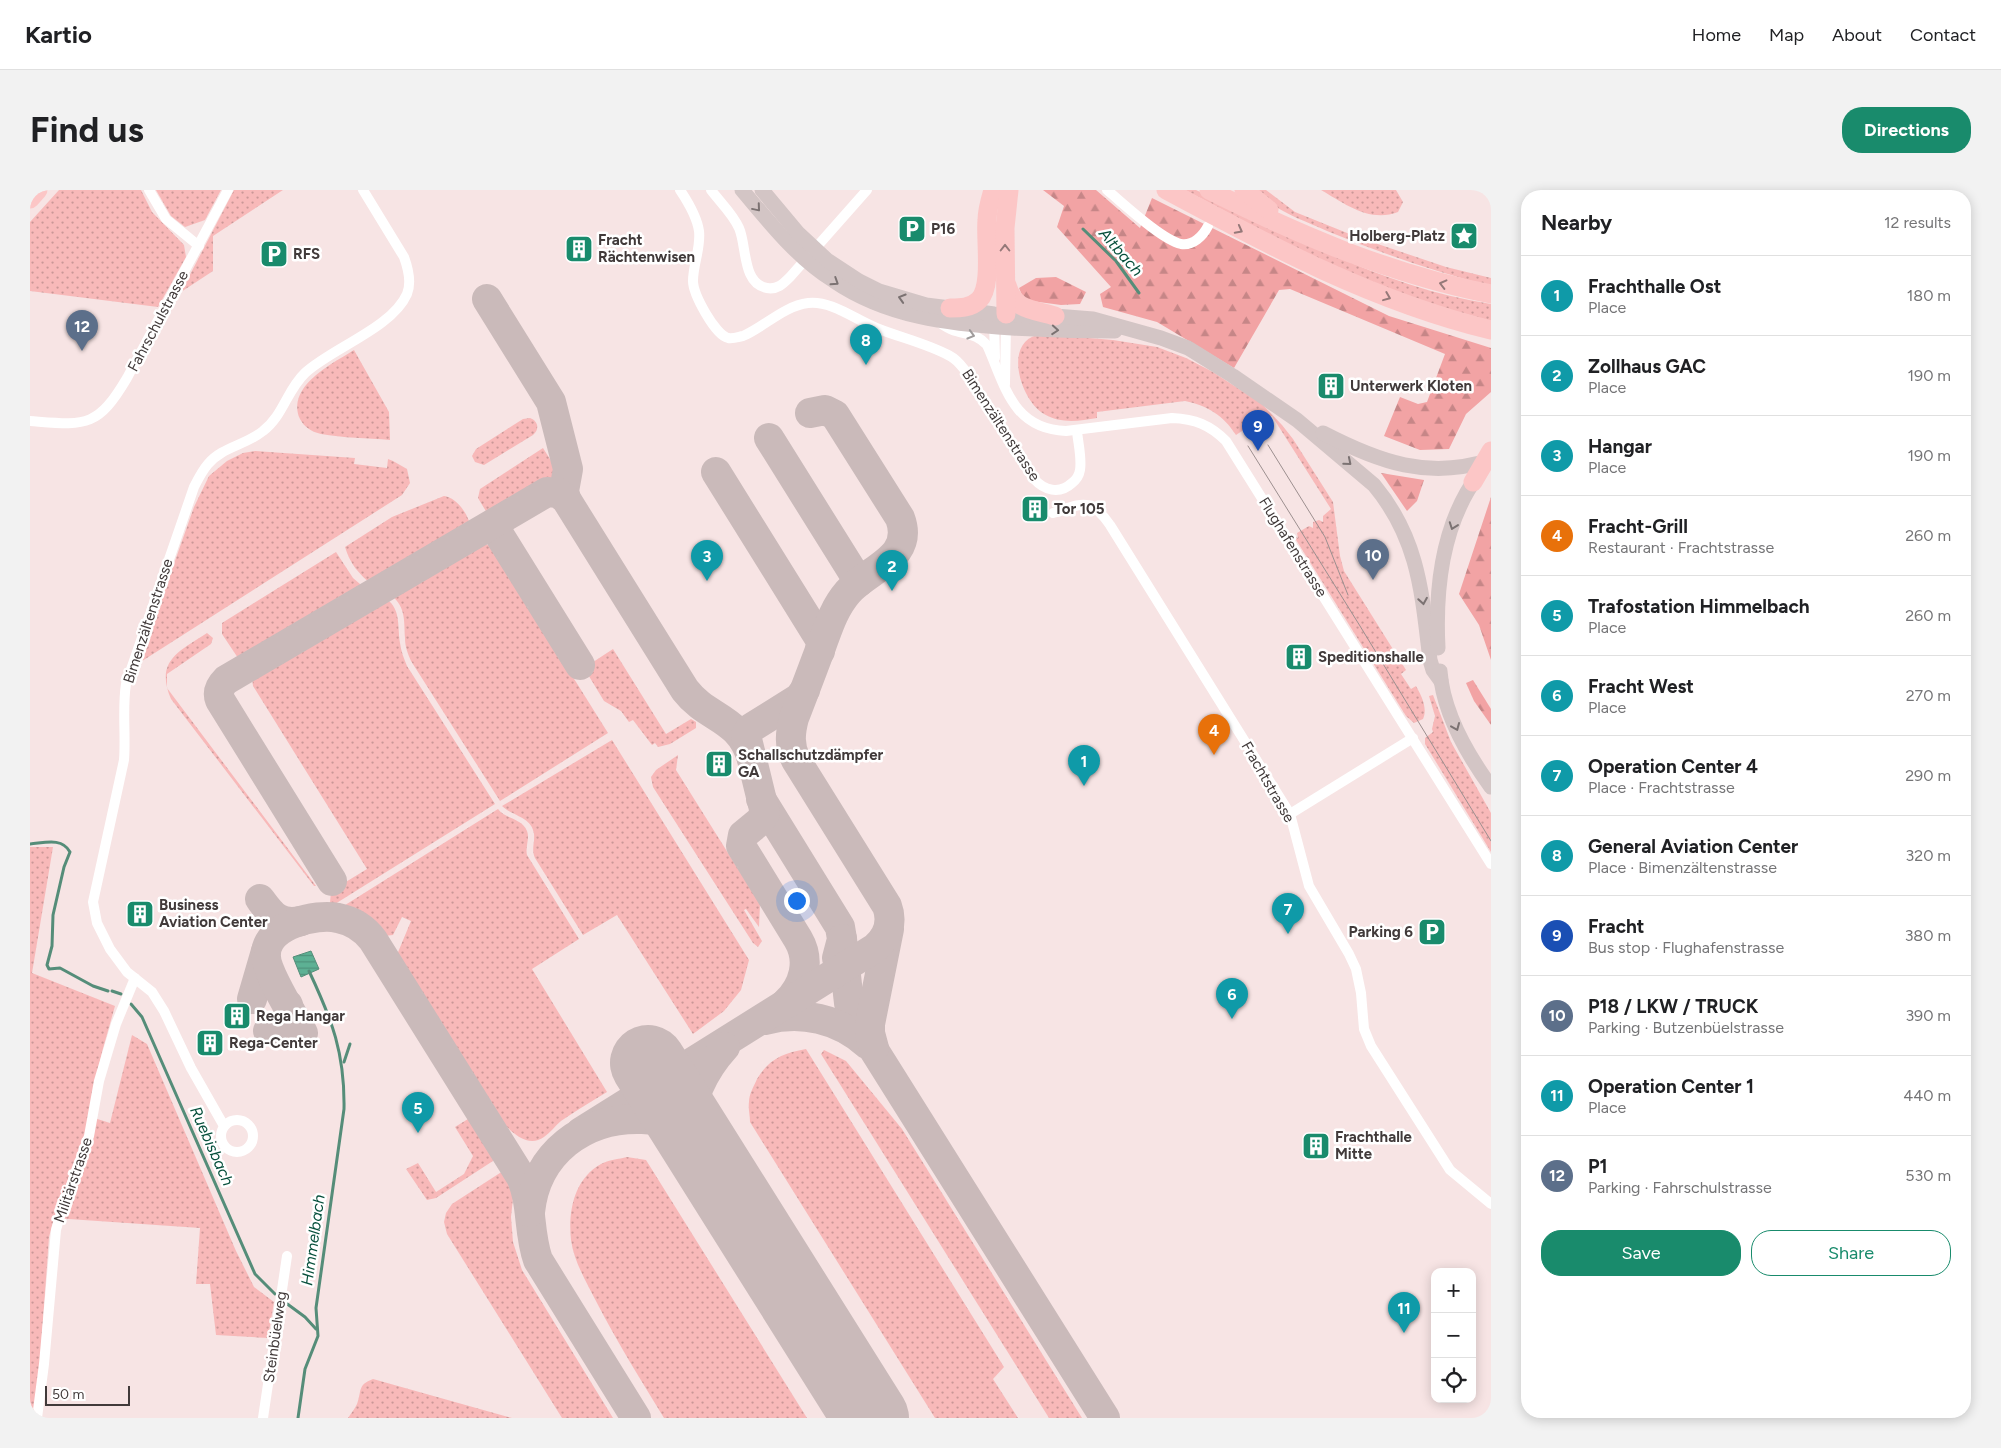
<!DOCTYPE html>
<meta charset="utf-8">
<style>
:root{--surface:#fff;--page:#f2f2f2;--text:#202124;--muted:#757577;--line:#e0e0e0;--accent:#198b6c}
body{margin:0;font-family:Figtree,sans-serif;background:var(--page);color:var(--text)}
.controls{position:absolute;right:15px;bottom:15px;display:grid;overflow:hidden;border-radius:10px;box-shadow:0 2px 12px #0003}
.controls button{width:45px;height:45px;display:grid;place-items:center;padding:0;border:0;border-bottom:1px solid var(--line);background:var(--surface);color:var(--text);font:25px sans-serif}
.scale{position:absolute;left:15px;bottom:12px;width:85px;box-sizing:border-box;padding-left:5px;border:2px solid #413a3a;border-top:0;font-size:14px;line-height:18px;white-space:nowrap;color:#413a3a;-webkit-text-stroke:4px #fff;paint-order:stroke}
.you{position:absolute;left:766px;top:710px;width:18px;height:18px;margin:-12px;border:4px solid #fff;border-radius:50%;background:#1a73e8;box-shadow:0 0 0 8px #1a73e833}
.badge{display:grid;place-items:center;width:32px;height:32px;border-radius:50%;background:var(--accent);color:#fff;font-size:16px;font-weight:700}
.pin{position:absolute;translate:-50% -41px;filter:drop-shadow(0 1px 2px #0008)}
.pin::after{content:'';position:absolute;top:26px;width:18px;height:15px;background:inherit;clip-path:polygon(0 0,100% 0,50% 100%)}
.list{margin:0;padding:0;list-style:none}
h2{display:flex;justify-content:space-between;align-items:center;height:65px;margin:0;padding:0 20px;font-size:21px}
h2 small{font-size:16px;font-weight:400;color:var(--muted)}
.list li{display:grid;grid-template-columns:32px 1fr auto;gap:15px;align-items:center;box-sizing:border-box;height:80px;padding:0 20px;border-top:1px solid var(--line)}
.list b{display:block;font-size:19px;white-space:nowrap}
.list p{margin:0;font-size:16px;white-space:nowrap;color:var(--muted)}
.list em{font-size:16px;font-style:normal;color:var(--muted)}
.actions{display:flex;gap:10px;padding:15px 20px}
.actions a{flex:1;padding:11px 0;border:1px solid var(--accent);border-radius:20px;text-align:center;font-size:18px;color:var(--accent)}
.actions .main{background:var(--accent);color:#fff}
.icon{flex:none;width:28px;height:28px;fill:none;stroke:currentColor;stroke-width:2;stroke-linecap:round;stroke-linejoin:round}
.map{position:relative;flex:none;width:1461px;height:1228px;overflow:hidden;border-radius:20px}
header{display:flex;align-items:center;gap:30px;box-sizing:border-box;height:70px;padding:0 25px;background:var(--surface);border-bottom:1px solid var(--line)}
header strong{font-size:24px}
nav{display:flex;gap:28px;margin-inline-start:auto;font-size:18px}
.intro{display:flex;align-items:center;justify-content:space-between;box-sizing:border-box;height:120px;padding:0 30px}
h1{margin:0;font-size:35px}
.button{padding:12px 22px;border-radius:20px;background:var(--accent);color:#fff;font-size:18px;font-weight:700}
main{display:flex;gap:30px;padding:0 30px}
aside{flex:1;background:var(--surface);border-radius:20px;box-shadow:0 2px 12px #0003}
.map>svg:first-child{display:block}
.green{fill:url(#green-dots)}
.forest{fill:url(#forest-firs)}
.water{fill:url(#water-rules);stroke:#558d79}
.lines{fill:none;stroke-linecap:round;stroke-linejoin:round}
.stream{stroke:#558d79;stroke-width:3}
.taxiway{stroke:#cababa;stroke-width:30}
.runway{stroke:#cababa;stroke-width:76}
.minor{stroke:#fff;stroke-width:10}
.secondary{stroke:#d3c5c5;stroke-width:15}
.motorway{stroke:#fcc6c6;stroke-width:19}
.tram{stroke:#9c8f8f;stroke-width:1}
.oneway{stroke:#7b7272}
.oneway2{stroke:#957979}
.oneway3{stroke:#a09c9c}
.labels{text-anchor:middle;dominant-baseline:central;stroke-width:5;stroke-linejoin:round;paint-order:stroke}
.poi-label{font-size:15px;font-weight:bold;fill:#413a3a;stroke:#fff;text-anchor:start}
.street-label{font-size:15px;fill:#413a3a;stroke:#fff}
.water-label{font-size:16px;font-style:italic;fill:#07503c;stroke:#fff}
</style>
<header>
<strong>Kartio</strong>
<nav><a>Home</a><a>Map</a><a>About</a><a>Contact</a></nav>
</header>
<div class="intro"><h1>Find us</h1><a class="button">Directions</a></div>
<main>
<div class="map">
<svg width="1461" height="1228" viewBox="0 0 1461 1228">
<defs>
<pattern id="green-dots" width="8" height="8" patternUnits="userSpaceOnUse" patternTransform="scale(1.25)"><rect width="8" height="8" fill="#f8b9b9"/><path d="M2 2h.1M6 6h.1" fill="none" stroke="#ca9797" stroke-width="1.8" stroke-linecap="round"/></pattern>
<pattern id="forest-firs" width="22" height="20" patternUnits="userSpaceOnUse" patternTransform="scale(1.25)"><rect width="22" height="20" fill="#f2a3a4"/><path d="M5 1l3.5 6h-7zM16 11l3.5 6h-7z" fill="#c68687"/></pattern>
<pattern id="water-rules" width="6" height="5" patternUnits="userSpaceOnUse" patternTransform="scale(1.25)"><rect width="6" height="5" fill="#5db194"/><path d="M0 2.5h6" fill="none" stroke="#4e917a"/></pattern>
</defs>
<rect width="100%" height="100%" fill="#f7e4e4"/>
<g class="green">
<polygon points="29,0 111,0 122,22 154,55 156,67 128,117 0,101 0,32"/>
<polygon points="126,0 191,0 175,30 155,37 141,26"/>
<polygon points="204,0 253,0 183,46 183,81 151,102"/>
<path d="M1155,0H1166C1260,45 1356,98 1461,114V131L1374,107L1272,62Z"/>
<path d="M1224,0H1236L1265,22L1327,47L1416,77L1461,88V96C1405,82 1351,63 1297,41C1272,30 1243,20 1224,0Z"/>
<path d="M1291,0H1366L1373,12L1368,22C1340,33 1315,14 1291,0Z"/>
<path d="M1007,145H1024L1083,150L1127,157L1156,168L1183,182L1232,214L1252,235L1263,249L1303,312L1310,366L1314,381L1376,480L1371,484L1381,499L1386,496C1391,505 1398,518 1393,529L1384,533L1376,526L1263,345L1268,348L1267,343L1279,336L1283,338V332L1289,330L1293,332V326L1301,319L1242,226L1232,229L1227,227L1228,231L1222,235L1217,233L1218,237L1206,245C1193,225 1178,216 1155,211L1067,222V228C1049,231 1031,234 1014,224C991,211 973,154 1007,145Z"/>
<path d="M324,160L359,222L360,250C337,248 313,248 291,244C282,242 274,237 270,229C256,196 302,174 324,160Z"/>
<path d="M500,228C508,231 510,239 503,245L454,275L445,272L442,266L446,259L493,229Z"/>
<polygon points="513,258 530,285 460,328 448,308 450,299"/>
<polygon points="225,261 325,268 324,274 357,278 358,269 363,271 377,279 380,293 372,305 109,473 164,317 179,286 197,271 213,263"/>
<path d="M414,306C426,307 439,325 440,336L436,342L343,396C329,384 320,374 315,357L362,327Z"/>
<path d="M452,351L462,358L578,543L470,611L381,471C378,464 375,457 375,448C374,429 376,415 358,403L445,352Z"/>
<polygon points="306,362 323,388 337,400 219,468 208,468 192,444 192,433"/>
<path d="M352,406C372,417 367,434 370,453C371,461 374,469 377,476L465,614L305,714L300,713L301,701L337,679L223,496L222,487L227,479Z"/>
<path d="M177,443L183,448L181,454L137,484V498L286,696H284L141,509C125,471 148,462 177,443Z"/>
<polygon points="583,459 636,544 661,529 666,532 666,538 640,554 628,557 625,553 622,555 603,530 599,532 591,521 574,511 554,478"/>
<polygon points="1403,505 1421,552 1461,623 1461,662 1395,554 1395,548 1403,542 1402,539 1405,526 1399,506"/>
<path d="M582,550L719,770L711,800L694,821L663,844L587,725L553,745L505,668C501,659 505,653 504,644C502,627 482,626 472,616Z"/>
<polygon points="648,565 646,580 730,714 729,737 716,719 714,720 732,751 728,757 723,753 623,597 621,587 626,580"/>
<path d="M468,619C475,629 492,628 497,641C500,648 495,657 497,665L549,749L502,779L577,902C561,912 545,921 531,931C525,936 520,943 514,947C492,963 468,927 458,913L366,767L381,731L372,727L363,745L354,746C344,732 329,724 312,717Z"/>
<polygon points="0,657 23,657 2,783 85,816 72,862 58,926 80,933 102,845 117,854 206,1061 224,1097 244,1112 238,1148 186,1145 180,1094 166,1094 170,1038 24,1028 19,1047 10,1172 3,1228 0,1228"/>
<path d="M776,859L974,1177L963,1189L988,1228H905L720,932C720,925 718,918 719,912C719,904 724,896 727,889C739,869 753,863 776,859Z"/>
<polygon points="794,860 816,871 872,939 1052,1228 1019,1228 791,864"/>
<polygon points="438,929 445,932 466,966 466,969 406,1008 397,1010 376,979 388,973 406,1002 434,984 443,966 425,937"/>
<path d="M597,967L616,970L777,1228H634C611,1190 587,1152 567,1113C557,1093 544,1072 541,1050C538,1021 544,989 571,974C578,970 589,969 597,967Z"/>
<polygon points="473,981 477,983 484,999 481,1027 483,1052 492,1080 583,1228 532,1228 417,1044 414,1032 416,1023 422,1014"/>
<path d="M343,1189L482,1228H318C321,1223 325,1219 327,1214C332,1201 327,1195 343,1189Z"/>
</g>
<g class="forest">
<polygon points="1013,0 1066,0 1110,38 1122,8 1359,126 1461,158 1461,202 1436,224 1419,259 1390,260 1354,246 1370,207 1388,214 1397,212 1415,164 1260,99 1249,100 1204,178 1127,132 1073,117 1070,104 1081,97 1027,37 1034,16"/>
<polygon points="1026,87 1056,102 1050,114 1031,115 994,110 989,98 1006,88"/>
<polygon points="1351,283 1394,290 1387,311 1377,321"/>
<polygon points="1461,307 1461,470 1449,435 1429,404"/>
<polygon points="1443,490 1461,519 1461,535 1444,511 1436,493"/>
</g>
<polygon class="water" points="281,761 289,779 271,787 263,767"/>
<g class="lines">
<g class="stream">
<polyline points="1053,39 1086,71 1109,103"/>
<path d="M0,654C14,653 32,647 40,662L34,677L23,725L22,756L17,775L19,779L30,778L63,796L78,801"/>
<polyline points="82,801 91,804"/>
<polyline points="101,814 112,827 225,1084 245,1104"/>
<polyline points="314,872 320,854"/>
<polyline points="256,1113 275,1127 286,1139"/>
<path d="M268,1228L275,1179L288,1146L286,1118L314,919C315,863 302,830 279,781"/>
</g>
<g class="taxiway">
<polyline points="457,109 521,212 538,279 534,301 536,309"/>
<polyline points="739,248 829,392"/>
<polyline points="686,282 788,446 791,452 790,461"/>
<polyline points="472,329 467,335 468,343 550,475"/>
<polyline points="731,609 810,737 812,749 807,768"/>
<path d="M302,691L190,510C187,502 190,496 196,490L517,302L528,303L536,309L655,500C678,530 709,526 722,569"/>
<path d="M230,709C241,724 249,736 271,731"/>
<polyline points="812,749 819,813 822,825 1075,1228"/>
<polyline points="222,809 236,761"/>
<path d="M756,813C774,796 781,771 768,749L711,656L713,645L730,631L735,623L716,545L721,538L769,508L775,500"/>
<path d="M735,830C771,820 809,829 837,854"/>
<path d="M238,841C250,835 263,830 258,815"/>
<path d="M273,843C264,827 234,779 236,763C238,735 286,723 308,728C323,731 334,738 343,750L491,987C503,1013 498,1042 508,1070L606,1228"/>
<polyline points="844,858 840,843 840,834 859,739"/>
<path d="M551,942L845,758C858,747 863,732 857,716L766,570C759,556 760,543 764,528C773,505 782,481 791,457C798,438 804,418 818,402C839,378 885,368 870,328L805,225L795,220L780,223"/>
<path d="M674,960C670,955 666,949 664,943C655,913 676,878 695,857"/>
<path d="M500,1022C506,963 554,927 612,929C630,930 649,934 662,946C670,953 674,963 680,971"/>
</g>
<polyline class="runway" points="618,873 841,1228"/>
<g class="minor">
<polyline points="119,0 136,29 169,56"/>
<path d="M650,0C658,12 667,27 669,41C671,58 663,74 663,91C663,104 685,145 698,148C703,149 708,147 713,146C734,137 754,116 778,113C802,110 827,131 849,139C872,148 898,154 920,166C926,169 930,174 934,179L1004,289C1014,300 1029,305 1042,293C1046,290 1049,286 1050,280C1052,268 1048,253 1047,241"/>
<path d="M681,0C690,12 703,24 709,38C717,56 712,94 737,98C747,100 753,94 760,87L837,0"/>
<path d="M1077,0C1094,14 1131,49 1151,54C1163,56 1173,46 1178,36"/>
<polyline points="964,132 965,168"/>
<path d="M910,133C915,136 920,140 926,141C938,145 947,144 957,155C975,195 982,239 1036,241L1142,228C1165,229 1180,235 1196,251L1461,674"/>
<polyline points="975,194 976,133"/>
<path d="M0,231C55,235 67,239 97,188L198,0"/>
<path d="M1023,323C1052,314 1060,306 1080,335L1260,624L1279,696L1319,764L1326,779L1331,803L1334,839L1341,856L1420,980L1461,1014"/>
<polyline points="1260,624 1383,548"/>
<circle cx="207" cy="946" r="16"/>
<path d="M194,936L161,878L134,821L122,802L97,782L80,759L67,733L63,712L94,570C96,544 92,519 96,494L164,297C168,289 172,281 178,274C192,257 216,255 233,241C253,226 257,200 275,183C302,158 362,138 377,104C382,92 378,78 374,67L333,0"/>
<polyline points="7,1228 14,1174 26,1040 30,1026 59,946 69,891 86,834 105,788"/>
<polyline points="233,1228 257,1066"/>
</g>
<g class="secondary">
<path d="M712,0C740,33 767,68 804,91C857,127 919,134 982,138C1017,140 1050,141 1085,141"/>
<path d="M732,0L768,43L797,70L829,91L849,101L896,115L920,118L964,124L1004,126H1025L1063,129L1131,148L1158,158L1203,186L1267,230L1344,295C1389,349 1392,404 1400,470L1403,480L1411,491"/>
<path d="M1293,243C1349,272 1398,290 1461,270"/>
<path d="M1408,458C1405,399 1412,333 1449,284"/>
<path d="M1410,481C1413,522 1437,564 1461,597"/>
</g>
<g class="motorway">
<path d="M1136,0C1240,56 1345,112 1461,140"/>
<path d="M1179,0C1269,45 1362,85 1461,104"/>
<polyline points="1214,0 1239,20"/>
<polyline points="0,9 8,0"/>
<path d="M977,95C984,121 1003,119 1025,126"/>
<path d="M920,118C930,118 941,118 949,110C963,96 955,50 957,30C957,20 960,10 963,0"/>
<polyline points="976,124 975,38 979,0"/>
<polyline points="1443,292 1461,261"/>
</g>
<g class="tram">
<polyline points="1238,255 1295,347 1318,405"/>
<polyline points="1218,256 1330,436 1461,651"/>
</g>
</g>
<defs><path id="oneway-chevron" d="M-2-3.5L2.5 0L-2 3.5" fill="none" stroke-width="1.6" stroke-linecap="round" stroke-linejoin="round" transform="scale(1.25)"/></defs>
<g class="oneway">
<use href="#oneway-chevron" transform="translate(727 18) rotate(50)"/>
<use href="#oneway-chevron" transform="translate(805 92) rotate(33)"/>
<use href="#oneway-chevron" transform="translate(872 108) rotate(-163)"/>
<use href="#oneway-chevron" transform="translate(1025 140) rotate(4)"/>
<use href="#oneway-chevron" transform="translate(1318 272) rotate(40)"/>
<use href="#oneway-chevron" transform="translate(1423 336) rotate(110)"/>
<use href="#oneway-chevron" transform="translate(1393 411) rotate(81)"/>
<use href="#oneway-chevron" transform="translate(1426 537) rotate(67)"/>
</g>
<g class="oneway2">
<use href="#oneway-chevron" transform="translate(1209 40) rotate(28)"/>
<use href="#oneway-chevron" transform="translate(975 58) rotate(-90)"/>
<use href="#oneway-chevron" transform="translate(1413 94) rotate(-166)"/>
<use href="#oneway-chevron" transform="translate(1357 107) rotate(22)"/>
</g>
<use class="oneway3" href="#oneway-chevron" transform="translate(941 145) rotate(16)"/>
<defs>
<symbol id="parking-square" viewBox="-11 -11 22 22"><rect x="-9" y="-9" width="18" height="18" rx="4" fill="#198b6c" stroke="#fff"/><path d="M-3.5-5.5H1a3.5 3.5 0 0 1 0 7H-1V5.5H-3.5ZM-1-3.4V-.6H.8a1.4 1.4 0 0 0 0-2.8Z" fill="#fff"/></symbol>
<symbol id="sight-square" viewBox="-11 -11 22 22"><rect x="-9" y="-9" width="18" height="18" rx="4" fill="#198b6c" stroke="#fff"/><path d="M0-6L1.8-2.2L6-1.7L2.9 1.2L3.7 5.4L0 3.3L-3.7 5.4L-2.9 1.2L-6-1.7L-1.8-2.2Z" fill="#fff"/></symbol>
<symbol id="building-square" viewBox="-11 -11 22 22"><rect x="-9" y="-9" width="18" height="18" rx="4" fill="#198b6c" stroke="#fff"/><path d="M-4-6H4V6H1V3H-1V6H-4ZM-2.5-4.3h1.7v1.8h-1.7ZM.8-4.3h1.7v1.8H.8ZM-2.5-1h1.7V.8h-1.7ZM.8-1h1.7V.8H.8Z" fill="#fff"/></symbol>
</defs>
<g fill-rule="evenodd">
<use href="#parking-square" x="866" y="23" width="32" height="32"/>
<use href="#sight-square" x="1418" y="30" width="32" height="32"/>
<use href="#building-square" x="533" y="43" width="32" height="32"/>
<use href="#parking-square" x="228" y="48" width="32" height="32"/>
<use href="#building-square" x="1285" y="180" width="32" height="32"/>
<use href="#building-square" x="989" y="303" width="32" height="32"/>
<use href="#building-square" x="1253" y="451" width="32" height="32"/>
<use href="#building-square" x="673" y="558" width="32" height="32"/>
<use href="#building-square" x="94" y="708" width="32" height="32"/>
<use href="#parking-square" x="1386" y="726" width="32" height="32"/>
<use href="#building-square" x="191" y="810" width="32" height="32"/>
<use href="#building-square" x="164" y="837" width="32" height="32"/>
<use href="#building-square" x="1270" y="940" width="32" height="32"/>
</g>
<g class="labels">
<g class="poi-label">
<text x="901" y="39">P16</text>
<text x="1415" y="46" text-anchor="end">Holberg-Platz</text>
<text x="568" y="50">Fracht<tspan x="568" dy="17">Rächtenwisen</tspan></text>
<text x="263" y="64">RFS</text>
<text x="1320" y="196">Unterwerk Kloten</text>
<text x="1024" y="319">Tor 105</text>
<text x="1288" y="467">Speditionshalle</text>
<text x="708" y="565">Schallschutzdämpfer<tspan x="708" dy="17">GA</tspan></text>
<text x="129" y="715">Business<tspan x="129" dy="17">Aviation Center</tspan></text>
<text x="1383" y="742" text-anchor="end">Parking 6</text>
<text x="226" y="826">Rega Hangar</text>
<text x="199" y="853">Rega-Center</text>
<text x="1305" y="947">Frachthalle<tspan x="1305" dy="17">Mitte</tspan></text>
</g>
<g class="street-label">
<text transform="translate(128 131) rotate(-62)">Fahrschulstrasse</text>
<text transform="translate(971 235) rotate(57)">Bimenzältenstrasse</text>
<text transform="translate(1263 357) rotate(58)">Flughafenstrasse</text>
<text transform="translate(118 431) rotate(-72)">Bimenzältenstrasse</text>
<text transform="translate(1238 592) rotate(60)">Frachtstrasse</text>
<text transform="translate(43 990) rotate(-71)">Militärstrasse</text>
<text transform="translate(245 1147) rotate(-82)">Steinbüelweg</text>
</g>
<g class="water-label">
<text transform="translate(1091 62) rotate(49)">Altbach</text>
<text transform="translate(182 956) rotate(66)">Ruebisbach</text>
<text transform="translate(283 1050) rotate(-82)">Himmelbach</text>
</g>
</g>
</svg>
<div class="controls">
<button>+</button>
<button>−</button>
<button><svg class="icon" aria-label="locate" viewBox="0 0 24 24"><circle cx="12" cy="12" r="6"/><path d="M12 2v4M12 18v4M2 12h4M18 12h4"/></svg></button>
</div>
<div class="scale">50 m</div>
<div class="you"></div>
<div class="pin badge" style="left:1054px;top:596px;background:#0f9aa8">1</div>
<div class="pin badge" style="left:862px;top:401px;background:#0f9aa8">2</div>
<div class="pin badge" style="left:677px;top:391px;background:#0f9aa8">3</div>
<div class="pin badge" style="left:1184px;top:565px;background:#e8710a">4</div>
<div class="pin badge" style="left:388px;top:943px;background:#0f9aa8">5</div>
<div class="pin badge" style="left:1202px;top:829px;background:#0f9aa8">6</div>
<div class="pin badge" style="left:1258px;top:744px;background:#0f9aa8">7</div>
<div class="pin badge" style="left:836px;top:175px;background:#0f9aa8">8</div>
<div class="pin badge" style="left:1228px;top:261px;background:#1a4fb4">9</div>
<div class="pin badge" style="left:1343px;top:390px;background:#5c6f8a">10</div>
<div class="pin badge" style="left:1374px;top:1143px;background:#0f9aa8">11</div>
<div class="pin badge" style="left:52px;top:161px;background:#5c6f8a">12</div>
</div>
<aside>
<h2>Nearby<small>12 results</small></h2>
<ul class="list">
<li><span class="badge" style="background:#0f9aa8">1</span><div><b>Frachthalle Ost</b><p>Place</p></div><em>180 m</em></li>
<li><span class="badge" style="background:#0f9aa8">2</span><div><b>Zollhaus GAC</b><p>Place</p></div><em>190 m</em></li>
<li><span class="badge" style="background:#0f9aa8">3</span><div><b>Hangar</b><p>Place</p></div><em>190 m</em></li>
<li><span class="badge" style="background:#e8710a">4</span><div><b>Fracht-Grill</b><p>Restaurant · Frachtstrasse</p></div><em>260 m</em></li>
<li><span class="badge" style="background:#0f9aa8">5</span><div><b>Trafostation Himmelbach</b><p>Place</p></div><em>260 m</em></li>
<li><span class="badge" style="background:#0f9aa8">6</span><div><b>Fracht West</b><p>Place</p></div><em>270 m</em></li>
<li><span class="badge" style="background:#0f9aa8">7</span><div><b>Operation Center 4</b><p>Place · Frachtstrasse</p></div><em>290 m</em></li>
<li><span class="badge" style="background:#0f9aa8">8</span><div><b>General Aviation Center</b><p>Place · Bimenzältenstrasse</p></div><em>320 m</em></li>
<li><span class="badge" style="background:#1a4fb4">9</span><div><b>Fracht</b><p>Bus stop · Flughafenstrasse</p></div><em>380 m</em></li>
<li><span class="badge" style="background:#5c6f8a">10</span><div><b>P18 / LKW / TRUCK</b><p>Parking · Butzenbüelstrasse</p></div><em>390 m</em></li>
<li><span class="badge" style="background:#0f9aa8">11</span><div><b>Operation Center 1</b><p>Place</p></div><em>440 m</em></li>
<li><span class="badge" style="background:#5c6f8a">12</span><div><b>P1</b><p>Parking · Fahrschulstrasse</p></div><em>530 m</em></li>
</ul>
<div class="actions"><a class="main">Save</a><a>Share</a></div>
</aside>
</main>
